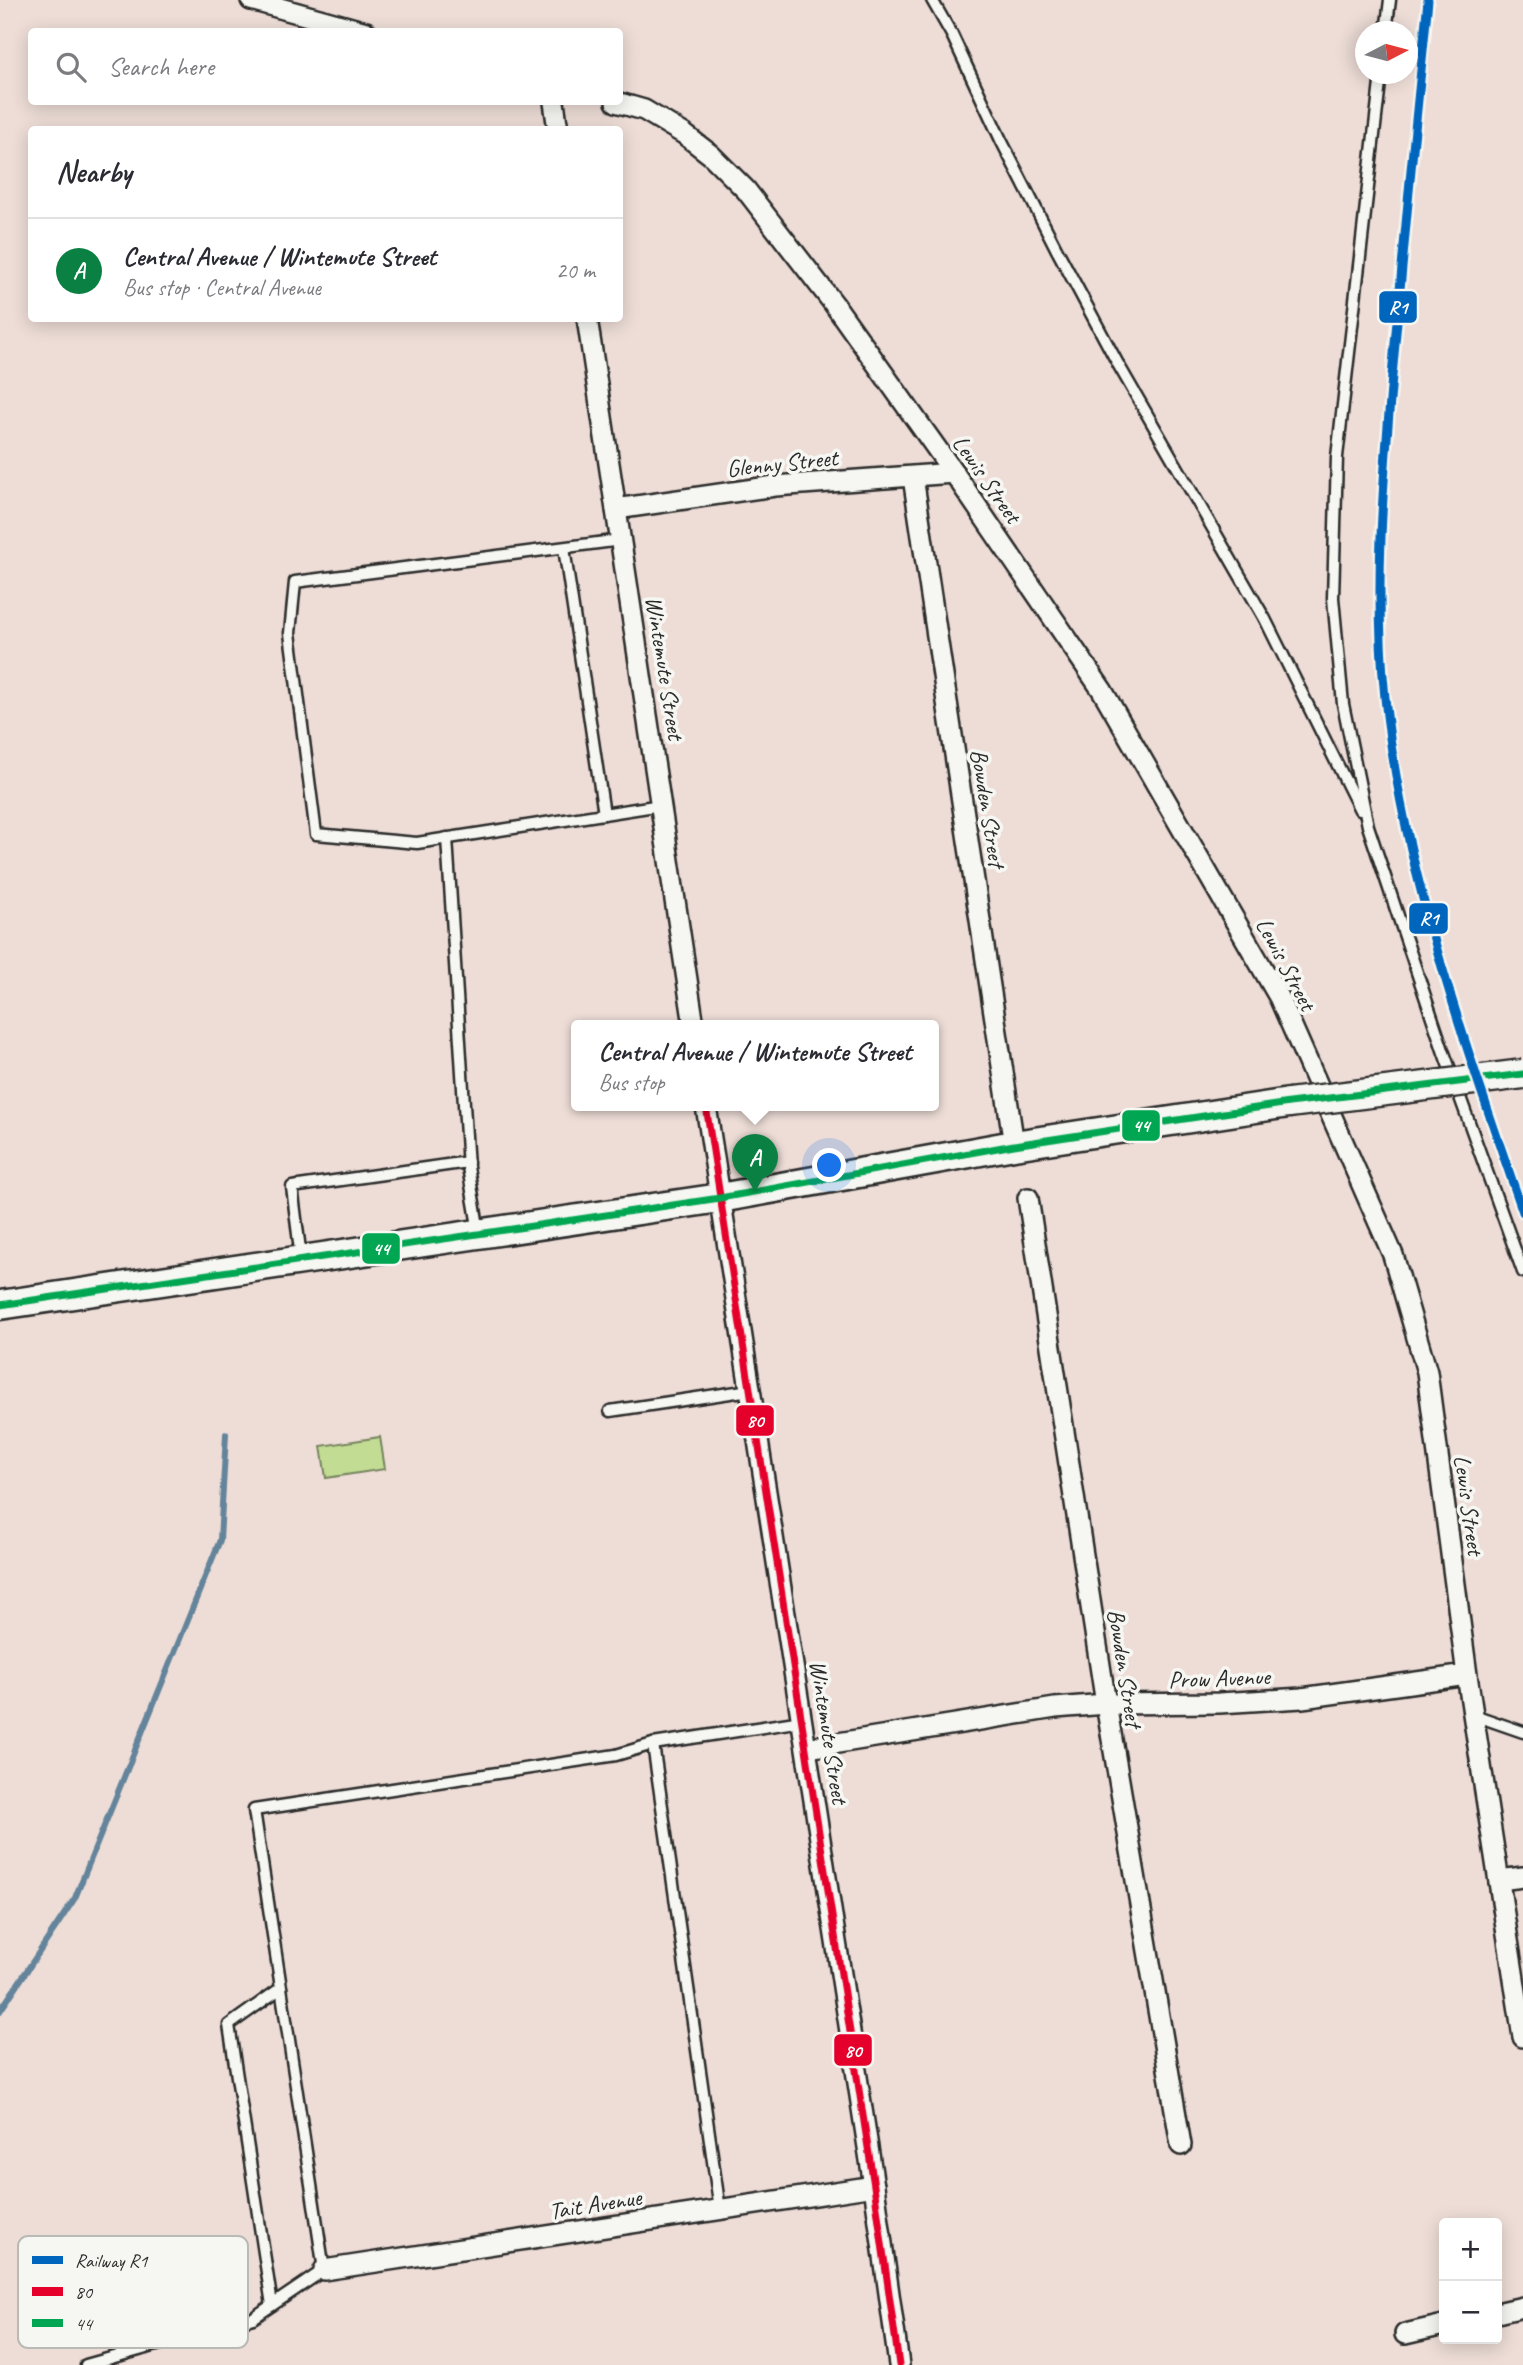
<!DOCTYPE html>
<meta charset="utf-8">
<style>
:root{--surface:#fff;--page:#f2f2f3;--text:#2b2b33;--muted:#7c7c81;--line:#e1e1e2;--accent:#0b8043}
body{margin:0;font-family:Caveat,sans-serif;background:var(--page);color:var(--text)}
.controls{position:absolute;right:21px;bottom:21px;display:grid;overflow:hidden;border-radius:7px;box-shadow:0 4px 18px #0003}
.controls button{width:63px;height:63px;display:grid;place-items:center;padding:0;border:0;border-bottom:2px solid var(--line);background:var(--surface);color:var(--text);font:35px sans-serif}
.compass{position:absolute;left:1355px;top:21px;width:63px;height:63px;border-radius:50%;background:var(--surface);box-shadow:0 4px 18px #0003;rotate:84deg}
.you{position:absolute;left:830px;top:1166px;width:24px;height:24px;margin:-18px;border:5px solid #fff;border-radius:50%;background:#1a73e8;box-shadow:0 0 0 10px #1a73e833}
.badge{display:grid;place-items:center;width:46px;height:46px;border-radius:50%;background:var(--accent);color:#fff;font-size:23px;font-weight:700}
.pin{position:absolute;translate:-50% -58px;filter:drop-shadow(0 2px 4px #0008)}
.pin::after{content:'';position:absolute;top:37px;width:24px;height:21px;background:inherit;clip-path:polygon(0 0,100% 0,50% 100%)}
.popup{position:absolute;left:571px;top:1020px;width:368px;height:91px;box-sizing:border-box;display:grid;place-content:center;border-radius:7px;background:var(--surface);filter:drop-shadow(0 2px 5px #0005);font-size:23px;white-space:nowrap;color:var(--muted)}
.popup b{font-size:26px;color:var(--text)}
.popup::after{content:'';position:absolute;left:50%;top:100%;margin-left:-14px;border:14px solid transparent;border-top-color:var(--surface)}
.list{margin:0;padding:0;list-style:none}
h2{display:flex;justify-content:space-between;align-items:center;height:91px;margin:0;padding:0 28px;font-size:30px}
h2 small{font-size:23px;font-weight:400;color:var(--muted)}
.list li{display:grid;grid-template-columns:46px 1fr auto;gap:21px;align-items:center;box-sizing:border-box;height:105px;padding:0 28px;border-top:2px solid var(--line)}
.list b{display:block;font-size:26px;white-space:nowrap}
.list p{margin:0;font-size:23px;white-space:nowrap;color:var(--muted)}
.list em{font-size:23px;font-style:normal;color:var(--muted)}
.icon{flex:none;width:38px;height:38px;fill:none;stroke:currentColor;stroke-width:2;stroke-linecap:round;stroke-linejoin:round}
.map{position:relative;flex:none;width:1523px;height:2365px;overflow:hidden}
.search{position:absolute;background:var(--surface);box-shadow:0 4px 18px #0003;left:28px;top:28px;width:595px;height:77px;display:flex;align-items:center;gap:18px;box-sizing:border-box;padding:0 24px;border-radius:7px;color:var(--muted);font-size:26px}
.panel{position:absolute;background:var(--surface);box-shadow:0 4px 18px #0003;left:28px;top:126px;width:595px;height:196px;border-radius:7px}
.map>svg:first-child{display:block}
.green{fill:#c2dc93;stroke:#76845f;stroke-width:2}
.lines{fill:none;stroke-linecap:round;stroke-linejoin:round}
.stream{stroke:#63849b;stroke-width:6}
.lane-casing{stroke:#2b2b2b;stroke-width:15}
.street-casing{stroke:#2b2b2b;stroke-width:24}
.secondary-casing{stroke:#2b2b2b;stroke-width:33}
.lane{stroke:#f6f6f2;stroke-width:10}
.street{stroke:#f6f6f2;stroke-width:19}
.secondary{stroke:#f6f6f2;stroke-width:28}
.secondary-bridge-casing{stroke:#2b2b2b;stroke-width:33;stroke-linecap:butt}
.secondary-bridge{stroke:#f6f6f2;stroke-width:28}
.bus-1-casing{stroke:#f6f6f2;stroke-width:12}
.bus-2-casing{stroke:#f6f6f2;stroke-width:12}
.bus-1{stroke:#e4002b;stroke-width:7}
.bus-2{stroke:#00a651;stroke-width:7}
.rail-1-casing{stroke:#f6f6f2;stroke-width:14}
.rail-1{stroke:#0065bd;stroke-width:9}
.labels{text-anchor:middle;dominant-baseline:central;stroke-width:7;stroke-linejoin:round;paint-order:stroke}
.street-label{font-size:24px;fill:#2b2b2b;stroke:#f6f6f2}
.key{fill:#f6f6f2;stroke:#b9b9b6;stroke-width:2}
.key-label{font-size:19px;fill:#2b2b2b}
.line-badge{stroke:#f6f6f2;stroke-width:2.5}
.badge-label{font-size:19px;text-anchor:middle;font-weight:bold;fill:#fff}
</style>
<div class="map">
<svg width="1523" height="2365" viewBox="0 0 1523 2365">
<rect width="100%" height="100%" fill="#eeddd7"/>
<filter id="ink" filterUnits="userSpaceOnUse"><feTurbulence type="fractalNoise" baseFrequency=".0143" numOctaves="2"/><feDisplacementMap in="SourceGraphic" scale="14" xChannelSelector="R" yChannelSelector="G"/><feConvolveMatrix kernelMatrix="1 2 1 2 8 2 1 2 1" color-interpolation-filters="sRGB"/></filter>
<g filter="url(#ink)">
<polygon class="green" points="380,1437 385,1469 326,1478 321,1446"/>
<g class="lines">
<polyline class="stream" points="0,2011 75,1898 220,1540 226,1434"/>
<defs>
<g id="lane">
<polyline points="932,0 952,35 1001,140 1057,250 1118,364 1265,619 1360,810"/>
<polyline points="1386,32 1390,0"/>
<polyline points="1381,74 1337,457 1333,598 1343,704 1368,826 1443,1050 1523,1272"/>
<polyline points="621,540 295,582 290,633 316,834 417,843 661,805"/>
<polyline points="564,548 604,814"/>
<polyline points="447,838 468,1167 479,1232"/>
<polyline points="301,1258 292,1187 468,1162"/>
<polyline points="610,1411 750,1390"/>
<polyline points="1474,1715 1523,1732"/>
<polyline points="653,1744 720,2210"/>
<polyline points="272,2305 229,2025 281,1988"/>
<polyline points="86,2365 253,2318 324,2270 254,1810 616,1755 653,1744 802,1721"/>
</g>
<g id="street">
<polyline points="251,0 366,32"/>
<polyline points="554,102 558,130"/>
<polyline points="616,102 644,110 684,134 711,155 746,190 834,304 954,473 1102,690 1279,997 1393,1255 1427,1372 1467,1675 1523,2037"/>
<polyline points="587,318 694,1026"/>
<polyline points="913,477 1014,1145"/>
<polyline points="616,509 775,486 954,473"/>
<polyline points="706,1106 874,2186 899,2365"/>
<polyline points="1028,1198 1106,1704 1181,2145"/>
<polyline points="807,1748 1055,1708 1106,1704 1219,1703 1302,1698 1467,1675"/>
<polyline points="1499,1880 1523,1877"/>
<polyline points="324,2270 874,2186"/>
<polyline points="1497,2313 1523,2307"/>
<polyline points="1405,2334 1444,2325"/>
</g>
<polyline id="secondary" points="0,1305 720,1198 1014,1145 1289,1103"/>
</defs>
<use href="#lane" class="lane-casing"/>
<use href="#street" class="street-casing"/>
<use href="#secondary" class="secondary-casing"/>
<use href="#lane" class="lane"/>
<use href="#street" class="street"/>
<use href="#secondary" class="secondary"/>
<defs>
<polyline id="secondary-bridge" points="1289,1103 1523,1074"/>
</defs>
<use href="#secondary-bridge" class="secondary-bridge-casing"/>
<use href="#secondary-bridge" class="secondary-bridge"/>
<defs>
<polyline id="bus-1" points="706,1106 874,2186 899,2365"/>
<polyline id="bus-2" points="0,1305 720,1198 1014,1145 1289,1103 1523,1074"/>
</defs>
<use href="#bus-1" class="bus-1-casing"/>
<use href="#bus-2" class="bus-2-casing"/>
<use href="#bus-1" class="bus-1"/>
<use href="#bus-2" class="bus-2"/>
<defs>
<path id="rail-1" d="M1428,0C1415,125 1403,251 1392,376C1383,483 1374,591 1385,698C1403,870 1466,1048 1523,1212"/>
</defs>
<use href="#rail-1" class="rail-1-casing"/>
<use href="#rail-1" class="rail-1"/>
</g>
</g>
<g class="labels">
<g class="street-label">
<text transform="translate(782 463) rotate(-6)">Glenny Street</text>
<text transform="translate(987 479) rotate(55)">Lewis Street</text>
<text transform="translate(665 668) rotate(81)">Wintemute Street</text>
<text transform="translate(988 808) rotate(81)">Bowden Street</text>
<text transform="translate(1286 964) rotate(62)">Lewis Street</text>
<text transform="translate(1469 1505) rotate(82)">Lewis Street</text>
<text transform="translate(1125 1668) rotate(81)">Bowden Street</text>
<text transform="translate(1219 1678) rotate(-2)">Prow Avenue</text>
<text transform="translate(829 1732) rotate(81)">Wintemute Street</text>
<text transform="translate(595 2204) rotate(-9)">Tait Avenue</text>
</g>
</g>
<rect x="18" y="2236" width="230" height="112" rx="10" class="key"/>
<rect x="32" y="2256" width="31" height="8" fill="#0065bd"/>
<rect x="32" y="2287" width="31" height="9" fill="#e4002b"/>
<rect x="32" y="2319" width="31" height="8" fill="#00a651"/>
<g class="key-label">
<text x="75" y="2267">Railway R1</text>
<text x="75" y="2298">80</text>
<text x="75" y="2330">44</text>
</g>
<g class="line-badge">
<rect x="1378" y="290" width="40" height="34" rx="7" fill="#0065bd"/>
<rect x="1408" y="902" width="41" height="33" rx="7" fill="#0065bd"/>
<rect x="1121" y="1109" width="40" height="33" rx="7" fill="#00a651"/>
<rect x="361" y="1232" width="40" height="33" rx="7" fill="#00a651"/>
<rect x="735" y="1404" width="40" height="33" rx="7" fill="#e4002b"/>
<rect x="833" y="2033" width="40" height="34" rx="7" fill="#e4002b"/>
</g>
<g class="badge-label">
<text x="1398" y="314">R1</text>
<text x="1429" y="925">R1</text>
<text x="1141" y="1132">44</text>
<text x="381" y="1255">44</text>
<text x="755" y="1427">80</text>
<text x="853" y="2057">80</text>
</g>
</svg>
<div class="controls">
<button>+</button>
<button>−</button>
</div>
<svg class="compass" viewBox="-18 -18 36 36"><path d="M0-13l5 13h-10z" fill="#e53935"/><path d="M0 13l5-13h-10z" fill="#7c7c81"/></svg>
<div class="you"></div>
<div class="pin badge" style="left:755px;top:1192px">A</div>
<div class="popup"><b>Central Avenue / Wintemute Street</b>Bus stop</div>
<div class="search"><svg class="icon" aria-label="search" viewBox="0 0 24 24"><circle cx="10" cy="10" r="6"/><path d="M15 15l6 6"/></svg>Search here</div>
<section class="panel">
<h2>Nearby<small></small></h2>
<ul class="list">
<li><span class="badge">A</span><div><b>Central Avenue / Wintemute Street</b><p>Bus stop · Central Avenue</p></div><em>20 m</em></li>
</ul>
</section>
</div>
